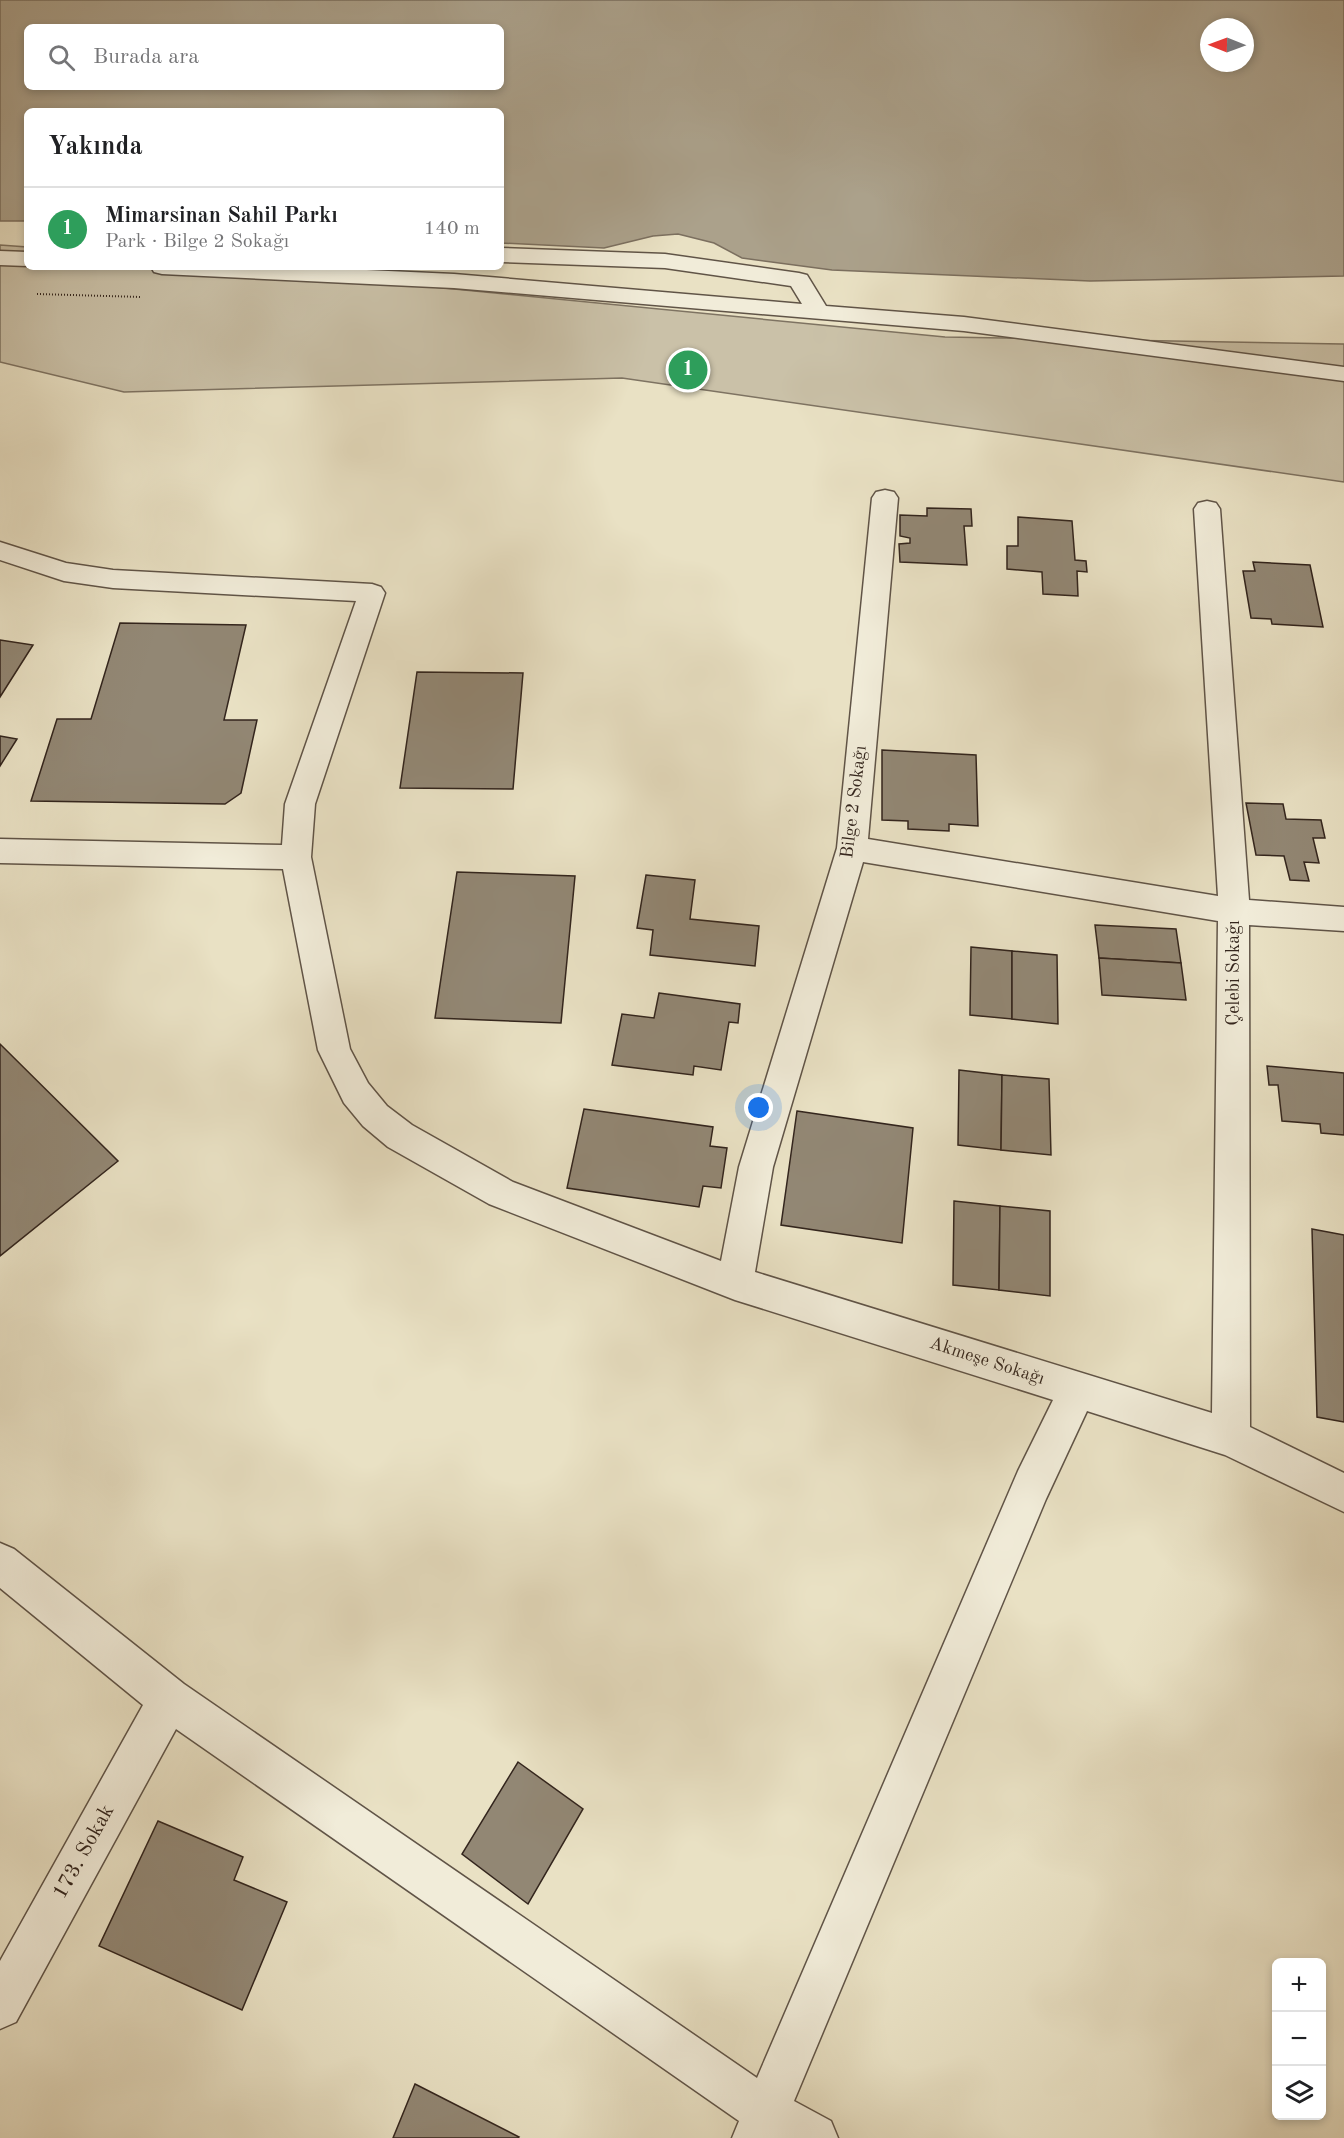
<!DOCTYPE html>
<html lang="tr">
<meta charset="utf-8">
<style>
:root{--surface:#fff;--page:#f2f2f2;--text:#202124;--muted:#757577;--line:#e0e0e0;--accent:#1a73e8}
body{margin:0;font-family:"Old Standard TT",serif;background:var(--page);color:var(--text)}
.controls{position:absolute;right:18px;bottom:18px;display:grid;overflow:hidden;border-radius:9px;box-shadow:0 3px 9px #0003}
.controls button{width:54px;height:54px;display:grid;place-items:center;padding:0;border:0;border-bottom:2px solid var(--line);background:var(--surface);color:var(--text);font:30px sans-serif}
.compass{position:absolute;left:1200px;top:18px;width:54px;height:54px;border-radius:50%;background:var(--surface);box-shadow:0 3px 9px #0003;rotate:271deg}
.you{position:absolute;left:759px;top:1108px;width:21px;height:21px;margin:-15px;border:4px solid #fff;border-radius:50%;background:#1a73e8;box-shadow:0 0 0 9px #1a73e833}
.badge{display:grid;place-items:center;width:39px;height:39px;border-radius:50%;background:var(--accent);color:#fff;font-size:20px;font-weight:700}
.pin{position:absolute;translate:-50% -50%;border:3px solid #fff;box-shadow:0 2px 6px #0006}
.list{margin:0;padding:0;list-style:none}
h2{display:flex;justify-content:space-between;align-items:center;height:78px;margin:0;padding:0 24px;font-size:26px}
h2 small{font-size:20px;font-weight:400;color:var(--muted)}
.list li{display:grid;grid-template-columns:39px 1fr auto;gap:18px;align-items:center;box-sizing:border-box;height:84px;padding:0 24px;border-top:2px solid var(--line)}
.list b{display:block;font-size:22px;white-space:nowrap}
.list p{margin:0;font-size:20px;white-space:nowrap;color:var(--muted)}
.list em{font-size:20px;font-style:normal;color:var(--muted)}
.icon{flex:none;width:33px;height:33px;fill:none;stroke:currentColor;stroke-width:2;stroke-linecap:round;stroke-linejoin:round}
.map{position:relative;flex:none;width:1344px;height:2138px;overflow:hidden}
.search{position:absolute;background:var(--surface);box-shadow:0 3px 9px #0003;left:24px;top:24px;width:480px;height:66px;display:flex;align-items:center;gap:15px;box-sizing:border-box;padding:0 21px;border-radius:9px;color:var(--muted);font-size:22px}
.panel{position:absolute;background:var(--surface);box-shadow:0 3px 9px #0003;left:24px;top:108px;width:480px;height:162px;border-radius:9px}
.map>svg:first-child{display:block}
.green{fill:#cac1a8;stroke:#7e7362;stroke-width:1.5}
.water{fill:#aba18b;stroke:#7b6f5f;stroke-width:1.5;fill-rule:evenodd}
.building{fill:#928774;stroke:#33251d;stroke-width:1.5}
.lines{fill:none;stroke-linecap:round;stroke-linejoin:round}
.minor-casing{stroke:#605447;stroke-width:3}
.path{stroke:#33251d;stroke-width:2;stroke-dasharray:1 2;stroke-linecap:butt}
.minor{fill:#f1ecd9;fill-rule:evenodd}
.labels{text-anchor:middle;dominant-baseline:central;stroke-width:6;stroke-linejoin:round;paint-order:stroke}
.street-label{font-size:18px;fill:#33251d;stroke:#f1ecd9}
.near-street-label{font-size:21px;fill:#33251d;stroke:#f1ecd9}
</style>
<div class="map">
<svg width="1344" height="2138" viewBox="0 0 1344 2138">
<rect width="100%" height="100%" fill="#e9e1c4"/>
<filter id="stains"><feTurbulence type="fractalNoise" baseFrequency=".00333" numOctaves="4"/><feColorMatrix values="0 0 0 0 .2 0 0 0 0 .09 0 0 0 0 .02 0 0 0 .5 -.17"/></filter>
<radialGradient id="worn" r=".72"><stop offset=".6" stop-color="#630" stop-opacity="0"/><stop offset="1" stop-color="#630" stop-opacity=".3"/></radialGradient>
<polygon class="green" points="0,245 27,247 27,267 228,267 945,337 1342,344 1344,344 1344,482 622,378 124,392 0,362"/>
<path class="water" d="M0,0H1344V276L1090,281L832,270L742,258L714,243L678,234L653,236L604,248L501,243V111H27V221H0ZM27,27H501V87H27ZM1209,27H1245V63H1209Z"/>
<g class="building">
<polygon points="927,508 971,509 972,526 964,526 967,565 900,562 899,544 910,543 910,538 900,536 900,515 927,516"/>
<polygon points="1018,517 1072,521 1075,560 1086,561 1087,572 1077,571 1078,596 1043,594 1042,572 1007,569 1007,546 1018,546"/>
<polygon points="1253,562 1310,565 1323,627 1272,624 1271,619 1251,618 1243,571 1255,571"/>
<polygon points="120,623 246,625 224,720 257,720 241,793 225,804 31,801 57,719 91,719"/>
<polygon points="0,640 33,645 0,697"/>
<polygon points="417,672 523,673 513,789 400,788"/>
<polygon points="0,736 17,739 0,766"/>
<polygon points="882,750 976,755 978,826 949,824 949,831 908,829 908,821 882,820"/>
<polygon points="1246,803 1283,804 1286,819 1321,820 1325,838 1313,838 1319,863 1304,862 1309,881 1290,880 1284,856 1256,855"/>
<polygon points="457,872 575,876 561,1023 435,1018"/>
<polygon points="646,875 695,880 690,919 759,926 755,966 650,955 653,930 637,928"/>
<polygon points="1095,925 1176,929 1181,963 1099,958"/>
<polygon points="971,947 1012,951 1012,1019 970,1015"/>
<polygon points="1012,951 1057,955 1058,1024 1012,1019"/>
<polygon points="1099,958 1181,963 1186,1000 1102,995"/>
<polygon points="659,993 740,1004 738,1023 729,1022 721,1070 694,1066 693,1075 612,1065 622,1014 654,1018"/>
<polygon points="0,1044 118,1161 0,1256"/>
<polygon points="1267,1066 1344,1073 1344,1135 1321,1133 1320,1124 1282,1121 1278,1085 1269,1085"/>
<polygon points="959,1070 1002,1075 1001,1150 958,1145"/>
<polygon points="1002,1075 1049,1079 1051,1155 1001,1150"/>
<polygon points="584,1109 713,1127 710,1146 727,1148 721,1188 703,1186 699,1207 567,1188"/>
<polygon points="797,1111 913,1128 902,1243 781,1225"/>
<polygon points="954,1201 1000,1206 999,1290 953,1285"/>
<polygon points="1000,1206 1050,1211 1050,1296 999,1290"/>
<polygon points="1312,1229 1344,1235 1344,1422 1317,1417"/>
<polygon points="518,1762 583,1809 528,1904 462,1854"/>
<polygon points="158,1821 243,1857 234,1880 287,1902 242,2010 99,1946"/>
<polygon points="415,2084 519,2137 518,2138 393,2138"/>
</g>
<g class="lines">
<defs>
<g id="minor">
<polygon points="501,248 665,254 799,273 807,275 826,306 964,317 1344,367 1344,381 964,331 454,288 162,274 154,272 151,267 301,267 454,274 802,304 791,286 665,268 501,262"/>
<polygon points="0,251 27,252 27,266 0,265"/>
<path d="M885,490L894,492L898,498L868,839L1218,896L1194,509L1198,503L1207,501L1216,503L1220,509L1249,900L1344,907V931L1249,925L1250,1427L1344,1473V1512L1225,1455L1087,1411L1046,1499L794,2101L831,2121L838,2138H732L739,2121L176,1729L16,2022L0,2029V1961L143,1705L0,1588V1543L14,1549L184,1684L757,2078L1018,1471L1053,1400L735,1300L489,1204L388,1147L363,1126L344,1103L318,1050L283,869L0,863V839L282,845L285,804L356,601L113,588L64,581L0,560V542L66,563L113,570L372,584L381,587L385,593L315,804L311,857L350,1049L368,1083L387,1106L412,1125L513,1182L721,1261L739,1167L837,848L872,498L876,492ZM863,862L1218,921L1212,1413L755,1272L773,1167Z"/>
</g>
</defs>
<use href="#minor" class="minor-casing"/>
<polyline class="path" points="37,294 141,297"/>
<use href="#minor" class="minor"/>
</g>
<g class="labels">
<g class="street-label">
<text transform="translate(854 802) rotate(-83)">Bilge 2 Sokağı</text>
<text transform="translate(1234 973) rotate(-90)">Çelebi Sokağı</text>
<text transform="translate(987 1361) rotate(18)">Akmeşe Sokağı</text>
</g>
<g class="near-street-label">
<text transform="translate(84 1852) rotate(-61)">173. Sokak</text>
</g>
</g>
<rect width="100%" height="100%" filter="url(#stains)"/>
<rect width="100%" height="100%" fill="url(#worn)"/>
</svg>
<div class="controls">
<button>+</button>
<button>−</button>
<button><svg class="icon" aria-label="layers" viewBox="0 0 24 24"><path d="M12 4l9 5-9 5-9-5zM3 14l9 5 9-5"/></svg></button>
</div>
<svg class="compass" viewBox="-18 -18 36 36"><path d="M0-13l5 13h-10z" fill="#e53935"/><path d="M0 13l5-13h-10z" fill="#757577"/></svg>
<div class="you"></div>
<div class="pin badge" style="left:688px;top:370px;background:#2e9e5b">1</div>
<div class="search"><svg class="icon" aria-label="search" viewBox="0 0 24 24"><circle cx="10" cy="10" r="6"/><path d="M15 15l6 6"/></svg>Burada ara</div>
<section class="panel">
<h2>Yakında<small></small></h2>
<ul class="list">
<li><span class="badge" style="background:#2e9e5b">1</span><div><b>Mimarsinan Sahil Parkı</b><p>Park · Bilge 2 Sokağı</p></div><em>140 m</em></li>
</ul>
</section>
</div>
